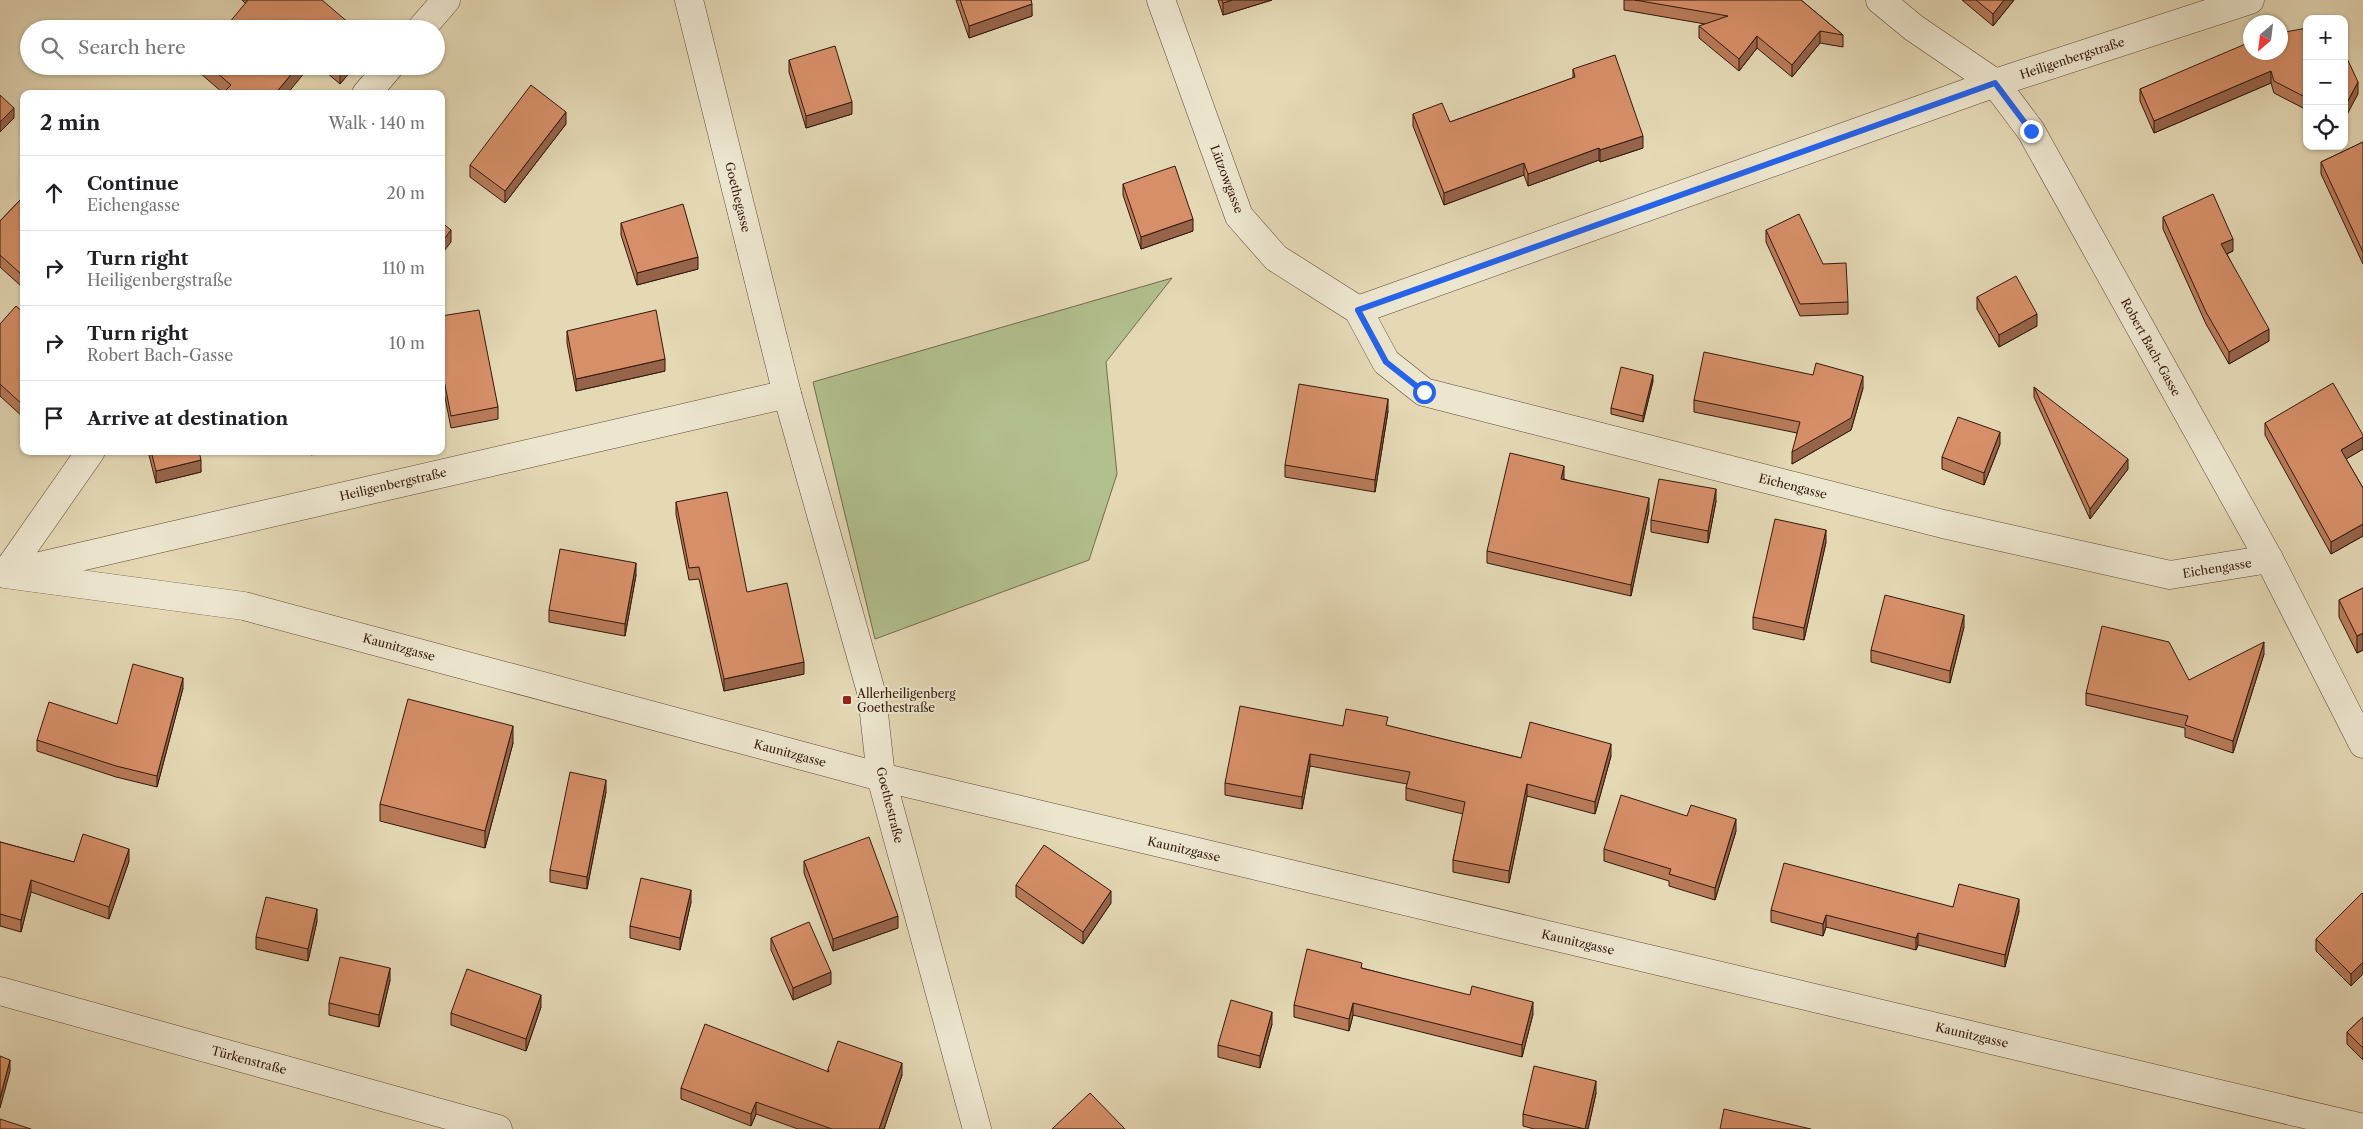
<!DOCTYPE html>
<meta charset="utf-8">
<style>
:root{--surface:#fff;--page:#f6f6f6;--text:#202124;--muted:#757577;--line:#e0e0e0}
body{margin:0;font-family:"Libre Caslon Text",serif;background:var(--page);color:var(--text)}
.controls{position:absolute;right:15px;top:15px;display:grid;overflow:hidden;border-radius:10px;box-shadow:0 1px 4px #0004}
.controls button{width:45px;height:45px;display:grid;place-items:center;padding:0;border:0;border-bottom:1px solid var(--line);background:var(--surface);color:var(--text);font:25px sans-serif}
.compass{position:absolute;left:2243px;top:15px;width:45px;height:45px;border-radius:50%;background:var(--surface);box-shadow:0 1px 4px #0004;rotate:208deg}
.stop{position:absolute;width:15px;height:15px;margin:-11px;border:4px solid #2563eb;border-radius:50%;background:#fff}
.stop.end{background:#2563eb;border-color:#fff;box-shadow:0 1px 5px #0008}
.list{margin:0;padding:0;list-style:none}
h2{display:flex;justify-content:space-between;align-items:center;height:65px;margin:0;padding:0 20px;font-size:21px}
h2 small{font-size:16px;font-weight:400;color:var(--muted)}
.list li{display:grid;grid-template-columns:32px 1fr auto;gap:15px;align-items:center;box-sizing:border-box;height:75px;padding:0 20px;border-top:1px solid var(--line)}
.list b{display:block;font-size:19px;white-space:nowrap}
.list p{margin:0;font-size:16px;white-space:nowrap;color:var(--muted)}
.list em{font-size:16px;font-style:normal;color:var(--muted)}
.icon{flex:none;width:28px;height:28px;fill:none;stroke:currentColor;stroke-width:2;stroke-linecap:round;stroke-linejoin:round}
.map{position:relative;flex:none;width:2363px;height:1129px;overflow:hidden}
.search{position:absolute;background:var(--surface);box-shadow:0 1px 4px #0004;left:20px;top:20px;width:425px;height:55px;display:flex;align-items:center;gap:12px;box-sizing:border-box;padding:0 18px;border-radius:28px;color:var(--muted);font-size:19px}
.panel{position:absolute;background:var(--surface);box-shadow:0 1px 4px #0004;left:20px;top:90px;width:425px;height:365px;border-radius:10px}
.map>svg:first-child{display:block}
.green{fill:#b2bf8e;stroke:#726c4c}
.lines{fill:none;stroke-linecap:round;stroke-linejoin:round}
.minor-casing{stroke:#5f4835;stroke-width:29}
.minor{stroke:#ede6cf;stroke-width:28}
.wall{fill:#b87b5a;stroke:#33180a}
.shaded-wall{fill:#96644a;stroke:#33180a}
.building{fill:#d68f69;stroke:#33180a}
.route{stroke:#2563eb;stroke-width:6}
.poi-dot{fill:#8f2418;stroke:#ede6cf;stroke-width:2}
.labels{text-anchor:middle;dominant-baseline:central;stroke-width:4;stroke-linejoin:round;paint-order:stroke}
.street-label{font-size:12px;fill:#33180a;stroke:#ede6cf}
.poi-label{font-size:12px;fill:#33180a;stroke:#ede6cf;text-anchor:start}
</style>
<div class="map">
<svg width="2363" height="1129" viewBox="0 0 2363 1129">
<rect width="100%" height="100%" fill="#e4d8b5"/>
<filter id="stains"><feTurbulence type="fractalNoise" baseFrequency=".004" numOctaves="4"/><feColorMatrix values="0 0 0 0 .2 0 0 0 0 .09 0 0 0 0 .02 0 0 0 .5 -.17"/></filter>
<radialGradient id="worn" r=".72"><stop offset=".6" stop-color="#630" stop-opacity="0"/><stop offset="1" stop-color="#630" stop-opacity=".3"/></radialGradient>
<polygon class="green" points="1172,278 1106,362 1117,474 1089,560 875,639 813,382"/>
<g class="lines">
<defs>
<g id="minor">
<polyline points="689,0 787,394 872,695 881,777 977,1129"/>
<polyline points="1161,0 1239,216 1276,258 1358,310 1386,362 1424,392 1943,524 2170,575 2269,559"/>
<polyline points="1880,0 1914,28 1995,83 2031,131 2269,559 2363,744"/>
<polyline points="421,29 446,0"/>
<polyline points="366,94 390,66"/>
<polyline points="1358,310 1995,83 2250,0"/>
<polyline points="91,451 5,574 244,606 881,777 2363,1128"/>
<polyline points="23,570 787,394"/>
<polyline points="0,991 498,1129"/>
</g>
</defs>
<use href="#minor" class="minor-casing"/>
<use href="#minor" class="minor"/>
</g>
<g class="wall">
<polygon points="242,0 322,0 245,3"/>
<polygon points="956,0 1031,0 1032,16 969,38"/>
<polygon points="1218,0 1272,0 1223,15"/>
<polygon points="1624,0 1801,0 1843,35 1843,47 1820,43 1792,77 1757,48 1739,71 1699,38 1699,26 1705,24 1624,10"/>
<polygon points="1962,0 2014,0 1993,26"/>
<polygon points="2307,28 2307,113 2305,109 2274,93 2271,83 2154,133 2140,101 2140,89"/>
<polygon points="789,60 852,114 806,128 789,72"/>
<polygon points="200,66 310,66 223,93 200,73"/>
<polygon points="319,66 355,66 340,84"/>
<polygon points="1573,69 1643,148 1600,162 1599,160 1528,186 1524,175 1444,205 1413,126 1413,114 1450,122 1573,78"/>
<polygon points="566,124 505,203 470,177 470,165"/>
<polygon points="2363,142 2363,264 2321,174 2321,162"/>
<polygon points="1123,184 1193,231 1141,249 1123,195"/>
<polygon points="24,196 24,283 21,286 0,267 0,221"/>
<polygon points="2163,217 2233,251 2227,254 2269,341 2229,364 2206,324 2163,229"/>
<polygon points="621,223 698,269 637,285 621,235"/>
<polygon points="1766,230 1848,302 1848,314 1800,316 1766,242"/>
<polygon points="1977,297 2037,326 1999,347 1977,309"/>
<polygon points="24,313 24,418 0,396 0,324"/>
<polygon points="441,316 498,407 498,419 451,428 441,377"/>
<polygon points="567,331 665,371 576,391 567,343"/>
<polygon points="1813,375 1863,388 1851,430 1792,464 1797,433 1694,412 1694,400"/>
<polygon points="1653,381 1643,422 1611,414 1611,408"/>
<polygon points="2034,387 2128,469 2090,519 2034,397"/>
<polygon points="1388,411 1375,492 1285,477 1285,465"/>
<polygon points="2265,423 2363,435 2363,449 2346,459 2363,488 2363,536 2331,554 2265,435"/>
<polygon points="2000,444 1984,485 1942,469 1942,457"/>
<polygon points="148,451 199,451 201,472 156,483"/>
<polygon points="310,451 328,451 311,455"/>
<polygon points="1564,478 1564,479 1649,510 1631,596 1487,563 1487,551"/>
<polygon points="1716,501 1708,543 1651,532 1651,520"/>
<polygon points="676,502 804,674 724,691 699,579 689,580 676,514"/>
<polygon points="1826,542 1804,640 1753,629 1753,617"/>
<polygon points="636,575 625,636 549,622 549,610"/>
<polygon points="2363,588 2363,650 2357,653 2339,617 2339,600"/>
<polygon points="1964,627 1950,683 1871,662 1871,650"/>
<polygon points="2264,654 2233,753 2185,737 2185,728 2086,705 2086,693 2189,680"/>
<polygon points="183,688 157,787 116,777 37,751 37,740 117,724"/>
<polygon points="1343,726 1388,726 1521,758 1611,756 1595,814 1527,796 1509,883 1453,872 1453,860 1463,814 1406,800 1406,788 1407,784 1310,766 1302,809 1225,795 1225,783"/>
<polygon points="513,743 485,848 380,821 380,804"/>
<polygon points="606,792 587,889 550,882 550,870"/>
<polygon points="1687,816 1736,831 1715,900 1669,886 1669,881 1604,861 1604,849"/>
<polygon points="0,842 74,862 129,861 109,919 31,892 21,932 0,926"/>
<polygon points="804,861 898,928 833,951 804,873"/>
<polygon points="1016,885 1111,903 1083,944 1016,897"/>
<polygon points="2363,894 2363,974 2351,986 2316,951 2316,939"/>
<polygon points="691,902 680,950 630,938 630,926"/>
<polygon points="1953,907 2019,911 2005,967 1918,945 1916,950 1826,927 1823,936 1771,922 1771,910"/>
<polygon points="317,921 308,961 256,949 256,937"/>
<polygon points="771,938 831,984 793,1000 771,950"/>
<polygon points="1362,968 1533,1014 1522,1057 1353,1015 1349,1031 1294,1017 1294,1005"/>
<polygon points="390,980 379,1027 329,1015 329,1003"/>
<polygon points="541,1007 526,1051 451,1025 451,1013"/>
<polygon points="2363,1017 2363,1060 2347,1044 2347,1032"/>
<polygon points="1272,1024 1260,1068 1218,1057 1218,1045"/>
<polygon points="828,1069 902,1075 884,1129 798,1129 756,1114 751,1126 681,1099 681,1088 828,1072"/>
<polygon points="1596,1093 1588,1129 1534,1129 1523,1126 1523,1114"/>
</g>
<g class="shaded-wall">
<polygon points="1232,0 1272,0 1223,15 1223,3"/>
<polygon points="2004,0 2014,0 1993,26 1993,14"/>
<polygon points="1032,4 1032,16 969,38 969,26"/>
<polygon points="1820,31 1820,43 1792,77 1792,65"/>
<polygon points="1757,36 1757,48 1739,71 1739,59"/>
<polygon points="298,66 310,66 287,94 275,94"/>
<polygon points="342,66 355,66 340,84 340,69"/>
<polygon points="2271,71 2271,83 2154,133 2154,121"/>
<polygon points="2358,82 2358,94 2344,120 2344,108"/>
<polygon points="852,102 852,114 806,128 806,116"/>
<polygon points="14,108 14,118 0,132 0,122"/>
<polygon points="566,112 566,124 505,203 505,191"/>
<polygon points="443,124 443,136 441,139 441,127"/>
<polygon points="1643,136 1643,148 1600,162 1600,150"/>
<polygon points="1599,148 1599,160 1528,186 1528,174"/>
<polygon points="1524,163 1524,175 1444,205 1444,193"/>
<polygon points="1193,219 1193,231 1141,249 1141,237"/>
<polygon points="451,230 451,242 441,255 441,243"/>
<polygon points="2233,239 2233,251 2221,256 2221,244"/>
<polygon points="698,257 698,269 637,285 637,273"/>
<polygon points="24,271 24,283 21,286 21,274"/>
<polygon points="2037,314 2037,326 1999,347 1999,335"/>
<polygon points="2269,329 2269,341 2229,364 2229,352"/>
<polygon points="665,359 665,371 576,391 576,379"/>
<polygon points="1653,375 1653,381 1643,422 1643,416"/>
<polygon points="1863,376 1863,388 1851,430 1792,464 1792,452"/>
<polygon points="1388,399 1388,411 1375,492 1375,480"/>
<polygon points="2000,432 2000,444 1984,485 1984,473"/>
<polygon points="2363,437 2363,449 2341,462 2341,450"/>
<polygon points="2128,459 2128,469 2090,519 2090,509"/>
<polygon points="201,460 201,472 156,483 156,471"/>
<polygon points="1564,466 1564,478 1561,491 1561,479"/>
<polygon points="1716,489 1716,501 1708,543 1708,531"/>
<polygon points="1649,498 1649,510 1631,596 1631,585"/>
<polygon points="2363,524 2363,536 2331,554 2331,542"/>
<polygon points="1826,530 1826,542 1804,640 1804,628"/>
<polygon points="636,563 636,575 625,636 625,624"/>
<polygon points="1964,615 1964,627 1950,683 1950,671"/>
<polygon points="2363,633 2363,650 2357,653 2357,636"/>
<polygon points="2264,642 2264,654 2233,753 2233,741"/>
<polygon points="804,662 804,674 724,691 724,679"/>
<polygon points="183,678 183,688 157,787 157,776"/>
<polygon points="513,726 513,743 485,848 485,831"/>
<polygon points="1611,744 1611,756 1595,814 1595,802"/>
<polygon points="1310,754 1310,766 1302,809 1302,797"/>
<polygon points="606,780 606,792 587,889 587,877"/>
<polygon points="1527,784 1527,796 1509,883 1509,871"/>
<polygon points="1736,819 1736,831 1715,900 1715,888"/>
<polygon points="129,849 129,861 109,919 109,907"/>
<polygon points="31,880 31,892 21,932 21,920"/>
<polygon points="691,890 691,902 680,950 680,938"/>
<polygon points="1111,891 1111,903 1083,944 1083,932"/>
<polygon points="2019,899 2019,911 2005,967 2005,955"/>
<polygon points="317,909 317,921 308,961 308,949"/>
<polygon points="1826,915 1826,927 1823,936 1823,924"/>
<polygon points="898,916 898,928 833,951 833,939"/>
<polygon points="1918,933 1918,945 1916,950 1916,938"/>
<polygon points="2363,962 2363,974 2351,986 2351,974"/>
<polygon points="390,968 390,980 379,1027 379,1015"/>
<polygon points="831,972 831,984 793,1000 793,988"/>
<polygon points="541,995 541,1007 526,1051 526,1039"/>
<polygon points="1533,1002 1533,1014 1522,1057 1522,1045"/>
<polygon points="1353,1003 1353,1015 1349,1031 1349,1019"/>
<polygon points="1272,1012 1272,1024 1260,1068 1260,1056"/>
<polygon points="10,1060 10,1071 0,1108 0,1098"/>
<polygon points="902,1063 902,1075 884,1129 879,1129"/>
<polygon points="1596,1081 1596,1093 1588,1129 1585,1129"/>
<polygon points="756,1102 756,1114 751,1126 751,1114"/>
</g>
<g class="building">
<polygon points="248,0 322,0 356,29 224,29"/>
<polygon points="960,0 1031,0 1032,4 969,26"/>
<polygon points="1222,0 1232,0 1223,3"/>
<polygon points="1635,0 1801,0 1843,35 1820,31 1792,65 1757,36 1739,59 1699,26 1728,16"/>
<polygon points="1976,0 2004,0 1993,14"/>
<polygon points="2307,28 2307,101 2305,97 2274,81 2271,71 2154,121 2140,89 2250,42 2250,52 2280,52 2280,33"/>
<polygon points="835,46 852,102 806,116 789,60"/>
<polygon points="2344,52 2358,82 2344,108"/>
<polygon points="1615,55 1643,136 1600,150 1599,148 1528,174 1524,163 1444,193 1413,114 1442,103 1450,122 1575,77 1573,69"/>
<polygon points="209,66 298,66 275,94 222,94 231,85"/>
<polygon points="336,66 342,66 340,69"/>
<polygon points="531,85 566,112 505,191 470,165"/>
<polygon points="0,95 14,108 0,122"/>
<polygon points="2363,142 2363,252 2321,162"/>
<polygon points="1175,166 1193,219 1141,237 1123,184"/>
<polygon points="2213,194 2233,239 2221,244 2269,329 2229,352 2206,312 2163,217"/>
<polygon points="24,196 24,271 21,274 0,255 0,221"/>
<polygon points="683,204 698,257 637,273 621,223"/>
<polygon points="1799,214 1823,264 1846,263 1848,302 1800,304 1766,230"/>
<polygon points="441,222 451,230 441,243"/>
<polygon points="2016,276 2037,314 1999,335 1977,297"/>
<polygon points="16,306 24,313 24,406 0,384 0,324"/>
<polygon points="479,310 498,407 451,416 441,365 441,316"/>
<polygon points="656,310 665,359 576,379 567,331"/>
<polygon points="1704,352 1813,375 1816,363 1863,376 1851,418 1792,452 1800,422 1694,400"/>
<polygon points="1621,367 1653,375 1643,416 1611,408"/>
<polygon points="2333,383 2363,435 2363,437 2341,450 2363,488 2363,524 2331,542 2265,423"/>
<polygon points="1299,384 1388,399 1375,480 1285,465"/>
<polygon points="2034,387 2128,459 2090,509"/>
<polygon points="1958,417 2000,432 1984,473 1942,457"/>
<polygon points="151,451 199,451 201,460 156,471"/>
<polygon points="1510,453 1564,466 1561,479 1649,498 1631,585 1487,551"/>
<polygon points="1659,479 1716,489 1708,531 1651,520"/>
<polygon points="727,492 747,592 787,583 804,662 724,679 699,567 689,568 676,502"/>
<polygon points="1775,519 1826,530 1804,628 1753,617"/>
<polygon points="560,549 636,563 625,624 549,610"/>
<polygon points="2363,588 2363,633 2357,636 2339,600"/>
<polygon points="1885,595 1964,615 1950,671 1871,650"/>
<polygon points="2102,626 2169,642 2189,680 2264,642 2233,741 2185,725 2188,716 2086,693"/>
<polygon points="133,664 183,678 157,776 116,766 37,740 49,702 117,724"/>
<polygon points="408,699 513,726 485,831 380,804"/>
<polygon points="1240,706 1343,726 1346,709 1388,717 1386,725 1521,758 1530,722 1611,744 1595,802 1527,784 1509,871 1453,860 1465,802 1406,788 1410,772 1310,754 1302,797 1225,783"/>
<polygon points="570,772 606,780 587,877 550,870"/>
<polygon points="1621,795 1687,816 1691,805 1736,819 1715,888 1669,874 1671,869 1604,849"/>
<polygon points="83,834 129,849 109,907 31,880 21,920 0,914 0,842 74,862"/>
<polygon points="869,837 898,916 833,939 804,861"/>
<polygon points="1044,845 1111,891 1083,932 1016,885"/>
<polygon points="1784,863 1953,907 1959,884 2019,899 2005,955 1918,933 1916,938 1826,915 1823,924 1771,910"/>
<polygon points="641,878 691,890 680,938 630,926"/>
<polygon points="2362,893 2363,894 2363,962 2351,974 2316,939"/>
<polygon points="266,897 317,909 308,949 256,937"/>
<polygon points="809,922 831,972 793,988 771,938"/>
<polygon points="1307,949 1362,963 1361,968 1470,995 1472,986 1533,1002 1522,1045 1353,1003 1349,1019 1294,1005"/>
<polygon points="340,957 390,968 379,1015 329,1003"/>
<polygon points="467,969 541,995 526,1039 451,1013"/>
<polygon points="1231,1000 1272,1012 1260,1056 1218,1045"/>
<polygon points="2363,1017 2363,1048 2347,1032"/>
<polygon points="705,1024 829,1072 828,1069 838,1041 902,1063 879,1129 832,1129 756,1102 751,1114 681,1088"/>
<polygon points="0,1056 10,1060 0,1098"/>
<polygon points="1534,1066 1596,1081 1585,1129 1523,1114"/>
<polygon points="1090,1093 1125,1129 1052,1129"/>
<polygon points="1724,1109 1811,1129 1720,1129"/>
<polygon points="0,1119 31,1129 0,1129"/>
</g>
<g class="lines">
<polyline class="route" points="1424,392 1386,362 1358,310 1995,83 2031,131"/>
</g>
<rect class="poi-dot" x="842" y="695" width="10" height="10" rx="2.5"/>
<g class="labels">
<g class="street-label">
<text transform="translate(2072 58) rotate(-18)">Heiligenbergstraße</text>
<text transform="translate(1227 179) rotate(69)">Lützowgasse</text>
<text transform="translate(738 197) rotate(76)">Goethegasse</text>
<text transform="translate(2151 347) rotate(61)">Robert Bach-Gasse</text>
<text transform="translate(393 484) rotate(-13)">Heiligenbergstraße</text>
<text transform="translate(1793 486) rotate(14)">Eichengasse</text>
<text transform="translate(2217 568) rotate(-9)">Eichengasse</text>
<text transform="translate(399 647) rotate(15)">Kaunitzgasse</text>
<text transform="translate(790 753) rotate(15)">Kaunitzgasse</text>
<text transform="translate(890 805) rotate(76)">Goethestraße</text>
<text transform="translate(1184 849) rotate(13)">Kaunitzgasse</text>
<text transform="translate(1578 942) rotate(13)">Kaunitzgasse</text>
<text transform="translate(1972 1035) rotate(13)">Kaunitzgasse</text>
<text transform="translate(249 1060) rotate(15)">Türkenstraße</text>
</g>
<g class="poi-label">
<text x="857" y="693">Allerheiligenberg<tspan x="857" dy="14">Goethestraße</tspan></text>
</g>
</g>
<rect width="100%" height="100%" filter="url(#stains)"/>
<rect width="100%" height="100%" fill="url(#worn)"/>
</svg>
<div class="controls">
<button>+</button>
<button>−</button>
<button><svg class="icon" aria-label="locate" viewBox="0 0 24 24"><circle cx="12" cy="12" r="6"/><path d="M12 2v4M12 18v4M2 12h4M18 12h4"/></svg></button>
</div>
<svg class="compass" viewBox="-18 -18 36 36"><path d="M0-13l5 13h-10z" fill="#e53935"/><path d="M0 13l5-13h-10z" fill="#757577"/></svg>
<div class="stop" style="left:1424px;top:392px"></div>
<div class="stop end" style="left:2031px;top:131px"></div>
<div class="search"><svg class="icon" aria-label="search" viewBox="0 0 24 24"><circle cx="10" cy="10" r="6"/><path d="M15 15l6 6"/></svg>Search here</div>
<section class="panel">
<h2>2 min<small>Walk · 140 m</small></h2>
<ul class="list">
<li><svg class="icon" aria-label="ahead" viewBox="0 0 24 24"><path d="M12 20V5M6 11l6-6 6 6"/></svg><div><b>Continue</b><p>Eichengasse</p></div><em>20 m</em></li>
<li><svg class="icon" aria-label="right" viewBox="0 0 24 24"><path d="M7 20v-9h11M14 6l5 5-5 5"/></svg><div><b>Turn right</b><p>Heiligenbergstraße</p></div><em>110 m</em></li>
<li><svg class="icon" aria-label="right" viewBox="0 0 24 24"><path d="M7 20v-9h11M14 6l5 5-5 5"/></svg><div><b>Turn right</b><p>Robert Bach-Gasse</p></div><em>10 m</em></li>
<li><svg class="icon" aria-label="arrive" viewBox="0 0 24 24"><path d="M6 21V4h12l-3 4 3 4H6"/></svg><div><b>Arrive at destination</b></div></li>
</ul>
</section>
</div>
